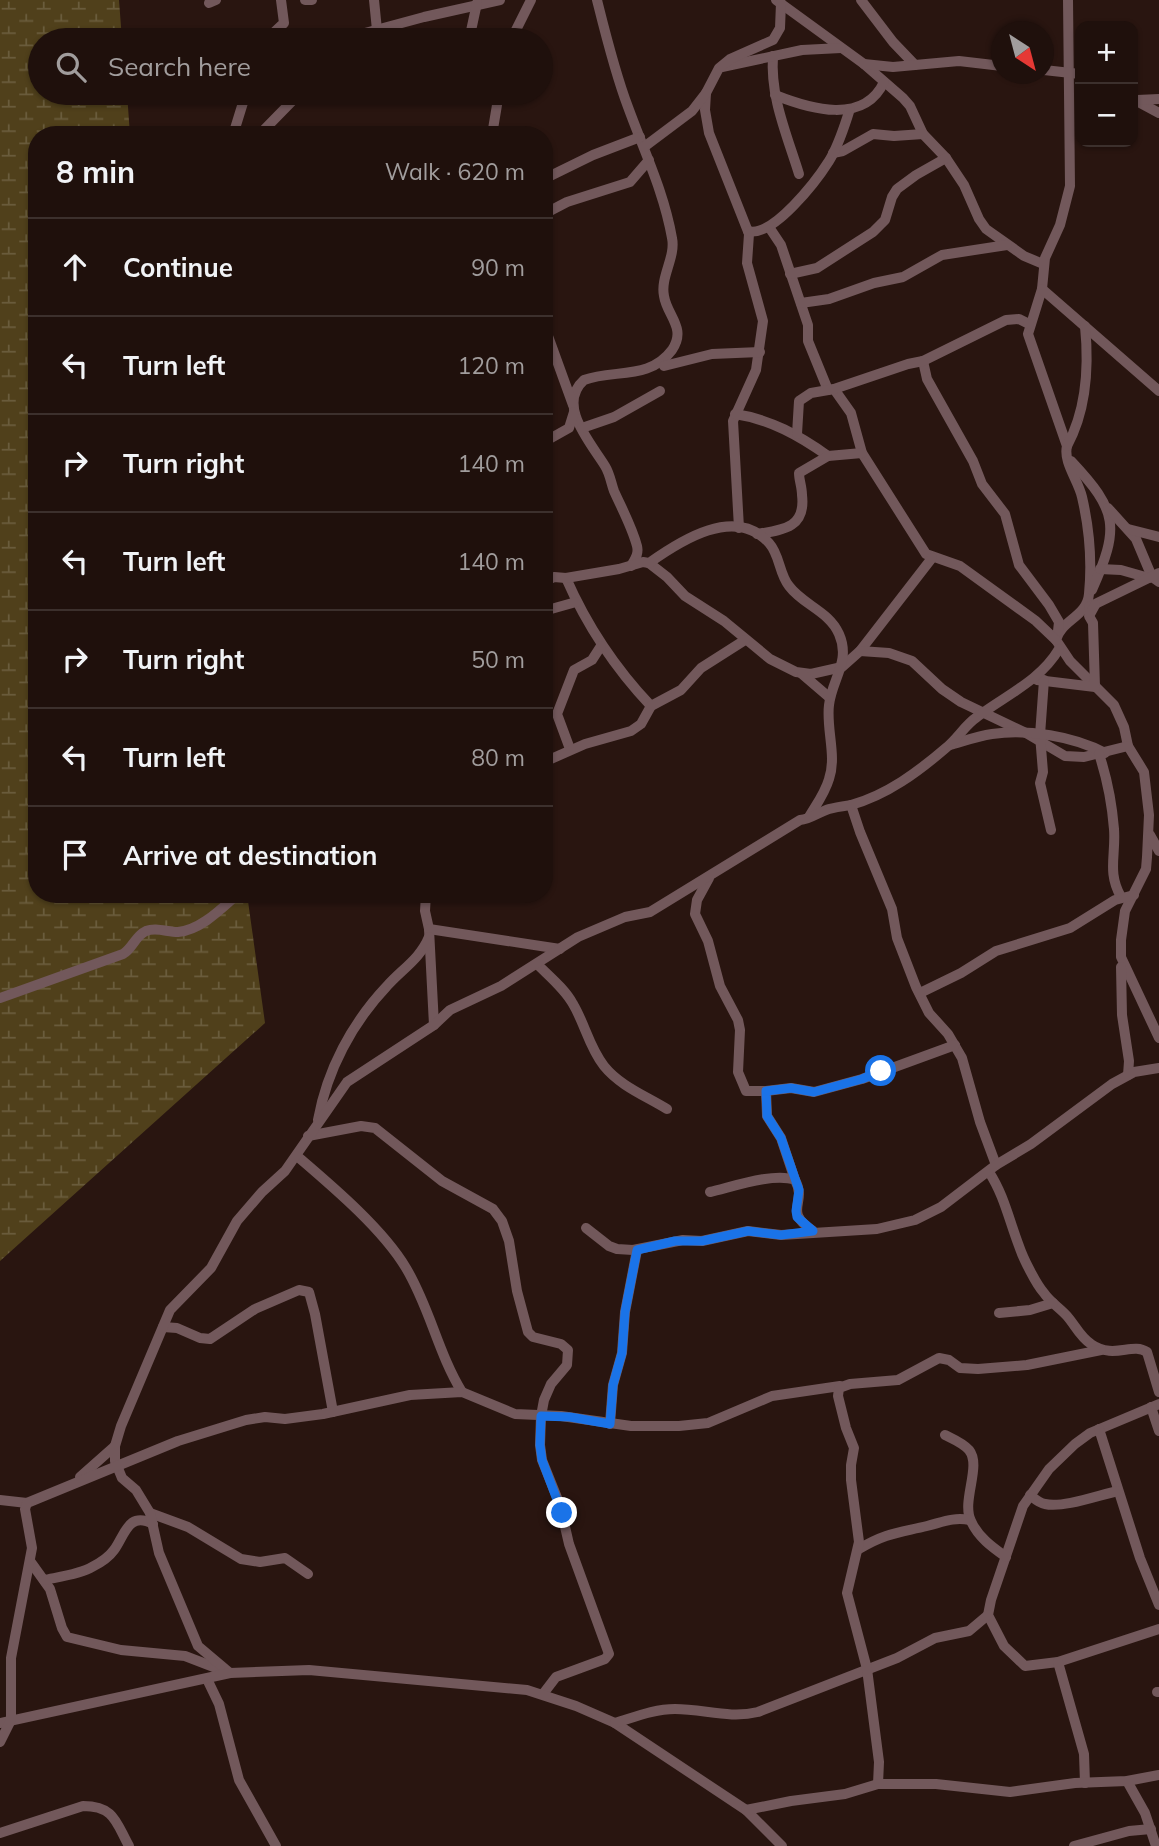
<!DOCTYPE html>
<meta charset="utf-8">
<style>
:root{--surface:#1f100c;--page:#271915;--text:#f1f3f6;--muted:#a19d9d;--line:#3c302d}
body{margin:0;font-family:Mulish,sans-serif;background:var(--page);color:var(--text)}
.controls{position:absolute;right:21px;top:21px;display:grid;overflow:hidden;border-radius:14px;box-shadow:0 2px 5px #0004}
.controls button{width:63px;height:63px;display:grid;place-items:center;padding:0;border:0;border-bottom:2px solid var(--line);background:var(--surface);color:var(--text);font:35px sans-serif}
.compass{position:absolute;left:991px;top:21px;width:63px;height:63px;border-radius:50%;background:var(--surface);box-shadow:0 2px 5px #0004;rotate:144deg}
.stop{position:absolute;width:21px;height:21px;margin:-16px;border:5px solid #1a73e8;border-radius:50%;background:#fff}
.stop.end{background:#1a73e8;border-color:#fff;box-shadow:0 2px 7px #0008}
.list{margin:0;padding:0;list-style:none}
h2{display:flex;justify-content:space-between;align-items:center;height:91px;margin:0;padding:0 28px;font-size:30px}
h2 small{font-size:23px;font-weight:400;color:var(--muted)}
.list li{display:grid;grid-template-columns:46px 1fr auto;gap:21px;align-items:center;box-sizing:border-box;height:98px;padding:0 28px;border-top:2px solid var(--line)}
.list b{display:block;font-size:26px;white-space:nowrap}
.list em{font-size:23px;font-style:normal;color:var(--muted)}
.icon{flex:none;width:38px;height:38px;fill:none;stroke:currentColor;stroke-width:2;stroke-linecap:round;stroke-linejoin:round}
.map{position:relative;flex:none;width:1159px;height:1846px;overflow:hidden}
.search{position:absolute;background:var(--surface);box-shadow:0 2px 5px #0004;left:28px;top:28px;width:525px;height:77px;display:flex;align-items:center;gap:18px;box-sizing:border-box;padding:0 24px;border-radius:38px;color:var(--muted);font-size:26px}
.panel{position:absolute;background:var(--surface);box-shadow:0 2px 5px #0004;left:28px;top:126px;width:525px;height:777px;border-radius:28px}
.map>svg:first-child{display:block}
.wetland{fill:url(#wetland-marsh)}
.lines{fill:none;stroke-linecap:round;stroke-linejoin:round}
.minor{stroke:#72585b;stroke-width:10}
.route{stroke:#1a73e8;stroke-width:9}
</style>
<div class="map">
<svg width="1159" height="1846" viewBox="0 0 1159 1846">
<defs>
<pattern id="wetland-marsh" width="20" height="14" patternUnits="userSpaceOnUse" patternTransform="scale(1.75)"><rect width="20" height="14" fill="#50401b"/><path d="M1 5h8M5 5V1M11 12h8M15 12V8" fill="none" stroke="#6a5c3c"/></pattern>
</defs>
<rect width="100%" height="100%" fill="#291510"/>
<polygon class="wetland" points="0,0 119,0 122,40 40,40 40,93 127,93 130,135 37,135 37,894 247,894 265,1023 0,1261"/>
<g class="lines">
<g class="minor">
<polyline points="305,0 312,0"/>
<polyline points="374,0 377,30"/>
<path d="M597,0C606,36 615,73 628,107C644,151 664,192 672,238C676,257 660,277 664,296C667,316 687,328 672,350C650,380 614,369 584,380C556,405 591,443 605,466C610,474 611,483 614,491C622,509 632,527 637,546C639,554 635,559 631,566"/>
<polyline points="776,0 864,64 903,98 910,106 923,134 946,158 964,185 979,219 986,229 1024,256 1043,264"/>
<polyline points="861,0 893,42 915,65"/>
<path d="M1068,0L1070,186L1060,225L1045,258L1042,289L1028,334L1067,446C1063,462 1078,480 1082,497C1089,527 1092,563 1089,594C1087,617 1061,620 1056,640L1070,661L1114,705L1124,727L1128,746L1144,772L1149,815L1147,857L1146,869L1125,911L1121,940V957L1159,1038"/>
<polyline points="209,3 216,0"/>
<polyline points="266,40 284,23 281,0"/>
<polyline points="339,40 424,17 500,0"/>
<polyline points="469,40 477,3"/>
<polyline points="511,40 531,0"/>
<path d="M773,56C770,97 787,135 799,174"/>
<polyline points="864,64 893,67 959,61 1002,66"/>
<polyline points="722,67 802,50 841,48"/>
<polyline points="1044,70 1080,74"/>
<polyline points="706,93 705,110 709,133 749,234 747,263 763,321 756,370 733,421 739,528"/>
<path d="M775,95C810,109 864,125 884,82"/>
<polyline points="1133,99 1159,113"/>
<polyline points="1137,100 1159,99"/>
<polyline points="233,135 246,93"/>
<polyline points="259,135 300,93"/>
<polyline points="492,135 499,93"/>
<polyline points="644,147 692,111 706,93 719,68 730,59 773,40 780,28 781,3"/>
<polyline points="833,153 843,151 873,134 894,136 923,134"/>
<polyline points="544,179 593,155 640,137"/>
<polyline points="544,214 567,202 630,182 649,160"/>
<polyline points="769,227 781,245 808,325 808,341 828,390"/>
<path d="M748,231C773,238 817,180 829,161C839,145 844,127 850,109"/>
<polyline points="790,274 817,268 873,232 885,220 892,197 897,189 916,175 946,158"/>
<polyline points="1042,289 1159,391"/>
<polyline points="801,303 829,299 874,283 903,277 942,255 1007,245"/>
<polyline points="544,325 573,405"/>
<polyline points="923,361 927,379 973,461 982,484 1005,514 1019,565 1049,605 1059,622 1058,631"/>
<polyline points="664,366 712,354 760,352"/>
<polyline points="834,389 851,413 862,453 926,554 960,566 1036,621 1056,640"/>
<path d="M735,414C770,419 800,436 828,456L862,453"/>
<polyline points="582,428 614,417 660,391"/>
<polyline points="797,434 799,401 811,393 834,389 908,364 923,361 1006,320 1019,319 1029,324"/>
<polyline points="544,442 569,428 574,412"/>
<path d="M1067,446C1086,411 1089,366 1085,326"/>
<path d="M1071,461C1118,511 1120,527 1092,590"/>
<polyline points="1108,508 1136,539 1152,577 1159,582"/>
<polyline points="1128,529 1159,537"/>
<path d="M757,534C783,530 806,528 802,495C802,487 799,480 799,473L828,456"/>
<polyline points="649,563 667,577 685,596 724,621 770,659 796,672 811,674 842,667 860,651 932,558"/>
<polyline points="1100,569 1121,570 1149,578"/>
<path d="M566,578C587,626 615,668 651,706"/>
<path d="M544,582L554,577L566,578L619,569L643,562L649,563C680,541 735,505 769,543C780,555 779,574 789,586C803,605 829,611 839,634C851,661 832,679 829,705C826,729 837,756 829,779C825,793 816,805 809,817"/>
<polyline points="1089,607 1159,573"/>
<polyline points="544,611 576,602"/>
<polyline points="860,651 889,653 912,661 942,689 961,702 1026,733 1065,756 1084,757 1128,746"/>
<polyline points="802,674 830,698"/>
<polyline points="1037,680 1095,687 1093,623 1089,616 1095,605"/>
<polyline points="1044,680 1040,735 1043,772 1040,783 1051,830"/>
<path d="M950,745C964,741 978,736 992,734C1028,729 1073,736 1105,753"/>
<polyline points="570,749 557,714 574,670 592,660 601,646"/>
<path d="M1099,754C1107,778 1112,804 1114,829C1116,856 1107,872 1121,897"/>
<polyline points="544,762 585,744 631,731 641,724 651,706 681,690 701,668 745,640"/>
<polyline points="851,805 860,832 892,909 897,938 916,987 929,1013 948,1034 962,1058 980,1122 996,1165"/>
<polyline points="1150,835 1159,851"/>
<polyline points="709,878 697,900 695,914 708,941 720,986 738,1020 740,1030 738,1072 746,1091 766,1091 791,1088 814,1092 862,1079 955,1045"/>
<polyline points="426,894 425,911 429,929 434,1025"/>
<polyline points="429,929 560,949"/>
<path d="M537,964C549,976 565,989 573,1004C585,1024 589,1047 604,1066C620,1086 646,1096 667,1109"/>
<polyline points="1121,967 1122,1015 1129,1061 1128,1075"/>
<polyline points="920,993 961,973 996,951 1070,928 1115,900 1134,895"/>
<path d="M0,998L123,954C133,948 135,936 146,931C156,927 167,932 178,932C201,930 222,908 238,894"/>
<polyline points="766,1091 767,1116 781,1138 795,1180"/>
<path d="M318,1120C327,1070 352,1023 387,986C402,969 420,959 429,937"/>
<polyline points="308,1136 361,1126 375,1128 442,1181 493,1209 502,1221 509,1241 517,1291 528,1332 533,1337 561,1344 568,1350 567,1365 551,1384 544,1400 541,1416 540,1445 542,1460 560,1505 569,1544 609,1654 605,1659 556,1677 543,1694"/>
<path d="M297,1156C332,1186 383,1229 406,1268C430,1308 438,1353 462,1392"/>
<path d="M989,1172C1004,1195 1009,1220 1019,1246C1023,1258 1036,1284 1044,1293C1050,1302 1060,1308 1067,1316C1075,1325 1080,1337 1091,1344C1114,1360 1132,1342 1147,1352L1159,1392"/>
<path d="M710,1192C732,1187 774,1172 795,1180C808,1204 782,1210 813,1231"/>
<polyline points="586,1228 609,1246 617,1249 633,1250 683,1240 702,1241 748,1231 781,1235 877,1229 915,1220 941,1207 996,1165 1031,1144 1112,1084 1134,1072 1159,1068"/>
<polyline points="999,1313 1030,1310 1053,1303"/>
<polyline points="163,1327 177,1328 200,1338 210,1339 255,1309 299,1290 309,1292 315,1314 333,1412"/>
<polyline points="1159,1404 1090,1433 1075,1444 1049,1469 1023,1506 991,1600 988,1615 1004,1646 1025,1666 1058,1662 1159,1629"/>
<polyline points="1151,1407 1159,1431"/>
<polyline points="610,1424 613,1385 622,1353 625,1312 637,1250"/>
<polyline points="1099,1429 1140,1558 1159,1605"/>
<path d="M945,1435C953,1439 963,1443 969,1450C982,1466 961,1501 971,1521C978,1537 992,1547 1006,1557"/>
<polyline points="80,1477 115,1446"/>
<path d="M1030,1495C1035,1499 1039,1503 1045,1504C1064,1508 1099,1495 1118,1491"/>
<polyline points="0,1500 27,1503"/>
<polyline points="150,1513 188,1527 241,1559 260,1562 285,1558 308,1574"/>
<path d="M859,1549C886,1533 898,1533 927,1526C943,1522 953,1517 970,1520"/>
<polyline points="30,1561 50,1589 62,1628 67,1637 121,1650 185,1656 224,1671"/>
<path d="M44,1580C58,1577 81,1574 92,1567C100,1563 109,1557 114,1550C125,1535 128,1511 153,1524"/>
<polyline points="1058,1662 1084,1754 1085,1783"/>
<path d="M230,1673L198,1646L159,1553L150,1513L136,1490L122,1478L115,1461V1446L121,1426L170,1310L211,1268L237,1221L262,1192L285,1171L347,1082L434,1025L450,1010L501,986L578,937L625,917L650,912L800,820C811,819 819,812 829,809C836,807 844,806 851,805C887,795 918,772 947,747C958,738 965,725 977,717C1006,695 1040,681 1059,649"/>
<polyline points="207,1679 219,1704 239,1780 276,1846"/>
<polyline points="1157,1692 1159,1692"/>
<polyline points="0,1723 230,1673 309,1670 527,1690 576,1706 615,1723 746,1810 782,1846"/>
<path d="M615,1723C635,1717 654,1709 675,1709C704,1709 729,1719 758,1712L897,1658L935,1638L969,1631L988,1615"/>
<polyline points="0,1742 11,1720 11,1658 32,1548 25,1509 27,1503 178,1441 246,1420 265,1417 285,1419 323,1414 410,1395 462,1392 515,1414 561,1416 631,1426 679,1426 708,1423 772,1396 840,1386"/>
<polyline points="1127,1781 1145,1813 1156,1846"/>
<polyline points="878,1784 879,1762 867,1669 847,1593 859,1542 851,1480 851,1465 854,1448 846,1428 838,1396 839,1388 850,1384 898,1380 939,1358 949,1360 960,1368 978,1369 1027,1365 1101,1350"/>
<polyline points="746,1810 791,1801 845,1794 878,1784 936,1784 1010,1792 1075,1783 1127,1781 1159,1775"/>
<path d="M0,1833L83,1806C115,1806 116,1823 129,1846"/>
<polyline points="1074,1846 1129,1831 1151,1829"/>
</g>
</g>
<g class="lines">
<polyline class="route" points="562,1513 542,1460 540,1445 541,1416 570,1417 610,1424 613,1385 622,1353 625,1312 637,1250 675,1241 702,1241 748,1231 781,1235 813,1231 797,1217 796,1211 799,1190 781,1138 767,1116 766,1091 791,1088 814,1092 862,1079 881,1071"/>
</g>
</svg>
<div class="controls">
<button>+</button>
<button>−</button>
</div>
<svg class="compass" viewBox="-18 -18 36 36"><path d="M0-13l5 13h-10z" fill="#e53935"/><path d="M0 13l5-13h-10z" fill="#a19d9d"/></svg>
<div class="stop" style="left:881px;top:1071px"></div>
<div class="stop end" style="left:562px;top:1513px"></div>
<div class="search"><svg class="icon" aria-label="search" viewBox="0 0 24 24"><circle cx="10" cy="10" r="6"/><path d="M15 15l6 6"/></svg>Search here</div>
<section class="panel">
<h2>8 min<small>Walk · 620 m</small></h2>
<ul class="list">
<li><svg class="icon" aria-label="ahead" viewBox="0 0 24 24"><path d="M12 20V5M6 11l6-6 6 6"/></svg><div><b>Continue</b></div><em>90 m</em></li>
<li><svg class="icon" aria-label="left" viewBox="0 0 24 24"><path d="M17 20v-9H6M10 6l-5 5 5 5"/></svg><div><b>Turn left</b></div><em>120 m</em></li>
<li><svg class="icon" aria-label="right" viewBox="0 0 24 24"><path d="M7 20v-9h11M14 6l5 5-5 5"/></svg><div><b>Turn right</b></div><em>140 m</em></li>
<li><svg class="icon" aria-label="left" viewBox="0 0 24 24"><path d="M17 20v-9H6M10 6l-5 5 5 5"/></svg><div><b>Turn left</b></div><em>140 m</em></li>
<li><svg class="icon" aria-label="right" viewBox="0 0 24 24"><path d="M7 20v-9h11M14 6l5 5-5 5"/></svg><div><b>Turn right</b></div><em>50 m</em></li>
<li><svg class="icon" aria-label="left" viewBox="0 0 24 24"><path d="M17 20v-9H6M10 6l-5 5 5 5"/></svg><div><b>Turn left</b></div><em>80 m</em></li>
<li><svg class="icon" aria-label="arrive" viewBox="0 0 24 24"><path d="M6 21V4h12l-3 4 3 4H6"/></svg><div><b>Arrive at destination</b></div></li>
</ul>
</section>
</div>
